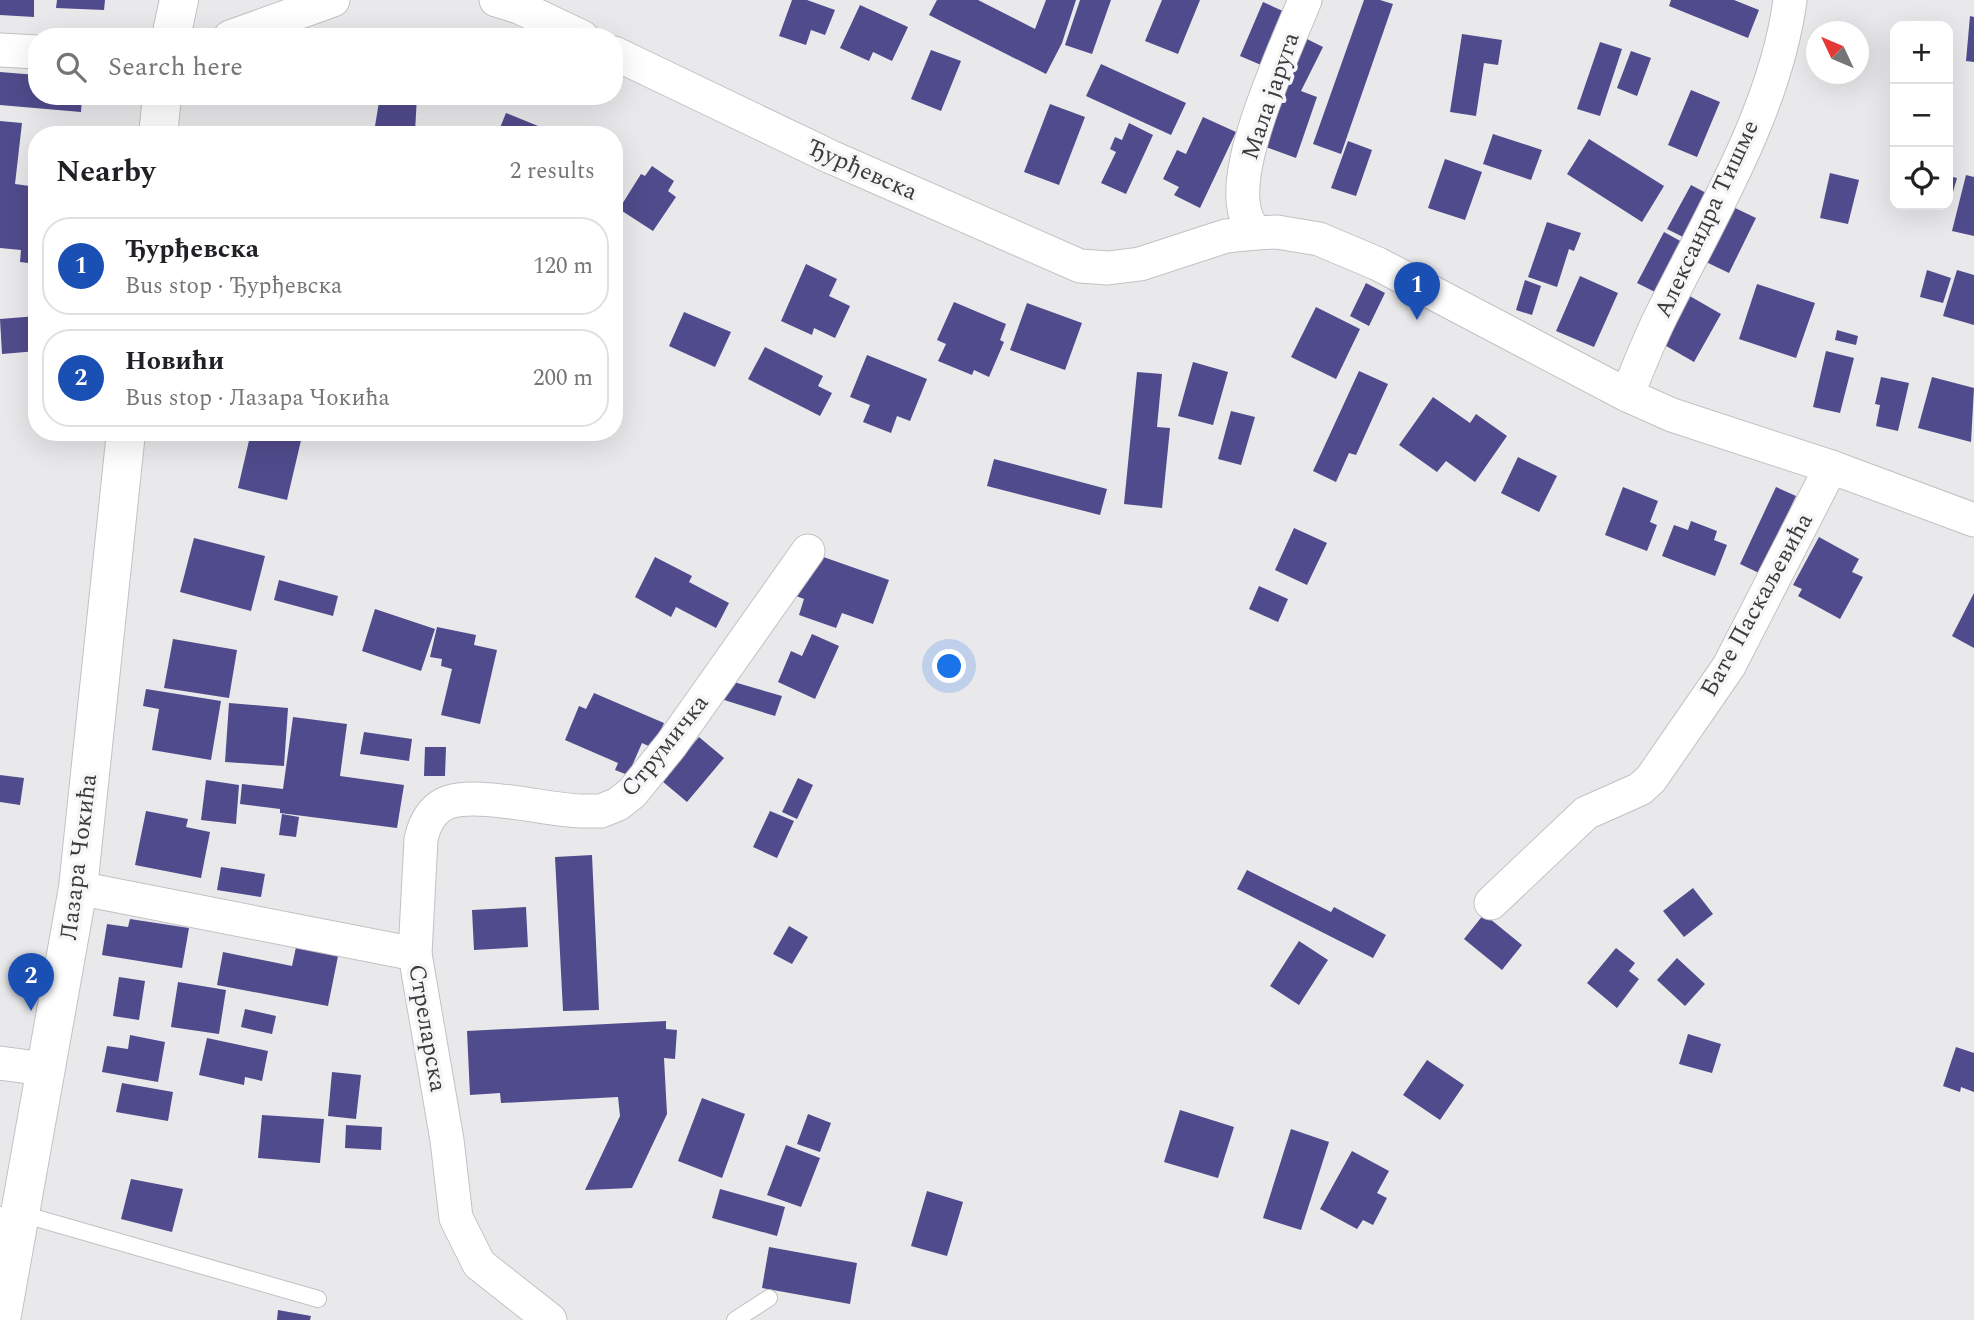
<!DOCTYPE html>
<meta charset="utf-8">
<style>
:root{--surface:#fff;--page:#f2f2f2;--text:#202124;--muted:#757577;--line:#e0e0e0;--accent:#78582e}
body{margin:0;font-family:Spectral,serif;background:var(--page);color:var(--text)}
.controls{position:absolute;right:21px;top:21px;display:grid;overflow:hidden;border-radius:14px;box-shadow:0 7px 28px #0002}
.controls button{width:63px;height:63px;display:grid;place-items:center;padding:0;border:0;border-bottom:2px solid var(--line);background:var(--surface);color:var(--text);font:35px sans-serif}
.compass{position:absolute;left:1806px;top:21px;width:63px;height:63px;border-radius:50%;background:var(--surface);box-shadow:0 7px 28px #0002;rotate:314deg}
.you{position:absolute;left:950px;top:667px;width:24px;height:24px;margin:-18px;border:5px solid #fff;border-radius:50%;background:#1a73e8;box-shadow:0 0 0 10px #1a73e833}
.badge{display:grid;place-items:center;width:46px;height:46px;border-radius:50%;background:var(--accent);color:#fff;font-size:23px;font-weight:700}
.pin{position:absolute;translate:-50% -58px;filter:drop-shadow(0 2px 4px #0008)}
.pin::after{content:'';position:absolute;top:37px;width:24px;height:21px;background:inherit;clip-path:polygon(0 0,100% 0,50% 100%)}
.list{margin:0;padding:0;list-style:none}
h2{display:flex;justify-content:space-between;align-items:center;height:91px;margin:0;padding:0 28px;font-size:30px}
h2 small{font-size:23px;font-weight:400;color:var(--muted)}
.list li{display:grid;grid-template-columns:46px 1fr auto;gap:21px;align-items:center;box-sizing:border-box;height:98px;margin:0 14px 14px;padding:0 14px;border:2px solid var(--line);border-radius:28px}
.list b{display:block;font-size:26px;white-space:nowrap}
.list p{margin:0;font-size:23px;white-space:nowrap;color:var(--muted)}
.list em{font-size:23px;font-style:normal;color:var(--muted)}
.icon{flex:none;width:38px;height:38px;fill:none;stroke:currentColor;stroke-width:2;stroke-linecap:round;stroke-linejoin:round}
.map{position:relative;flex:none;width:1974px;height:1320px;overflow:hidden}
.search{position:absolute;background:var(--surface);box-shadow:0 7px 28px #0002;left:28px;top:28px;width:595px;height:77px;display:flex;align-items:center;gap:18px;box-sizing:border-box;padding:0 24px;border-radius:28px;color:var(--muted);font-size:26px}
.panel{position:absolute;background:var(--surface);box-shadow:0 7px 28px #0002;left:28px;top:126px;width:595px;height:315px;border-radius:28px}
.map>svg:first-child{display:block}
.building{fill:#504b8c}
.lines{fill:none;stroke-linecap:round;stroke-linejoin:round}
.service-casing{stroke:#c2c2c3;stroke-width:18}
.minor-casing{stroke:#c2c2c3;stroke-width:35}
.tertiary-casing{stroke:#c2c2c3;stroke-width:40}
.service{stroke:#fff;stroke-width:16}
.minor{stroke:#fff;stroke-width:33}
.tertiary{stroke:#fff;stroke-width:38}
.labels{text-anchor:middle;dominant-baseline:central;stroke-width:7;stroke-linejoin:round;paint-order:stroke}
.street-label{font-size:24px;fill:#3c3c3c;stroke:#f6f6f8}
</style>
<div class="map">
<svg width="1974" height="1320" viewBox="0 0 1974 1320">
<rect width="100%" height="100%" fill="#e9e9eb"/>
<g class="building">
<polygon points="0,0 34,0 34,17 0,15"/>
<polygon points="57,0 105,0 104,10 56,8"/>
<polygon points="792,0 807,0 835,10 825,35 811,30 806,45 779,36"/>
<polygon points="937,0 978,0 1035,29 1046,0 1076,0 1062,43 1046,74 929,15"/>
<polygon points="1080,0 1111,0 1092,54 1065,45"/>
<polygon points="1162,0 1200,0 1178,54 1145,41"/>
<polygon points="1364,0 1380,0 1393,4 1341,154 1313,144"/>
<polygon points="1671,0 1734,0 1759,10 1748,38 1669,6"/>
<polygon points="1263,2 1285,12 1261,65 1240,56"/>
<polygon points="860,5 908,27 892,61 873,52 869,61 840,48"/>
<polygon points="1970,16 1974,17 1974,62 1966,61"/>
<polygon points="1462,34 1502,40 1498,65 1484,63 1476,116 1450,112"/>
<polygon points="1303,37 1323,47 1301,91 1317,97 1296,158 1258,144"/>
<polygon points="1600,42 1622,49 1600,116 1577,109"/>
<polygon points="931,50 961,61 941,111 911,99"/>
<polygon points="1631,51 1651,58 1637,96 1617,88"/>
<polygon points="1101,64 1186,103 1171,135 1086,96"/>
<polygon points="0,72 37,75 37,96 82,96 81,112 0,105"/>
<polygon points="1691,90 1720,102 1697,157 1668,145"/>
<polygon points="380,96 417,96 415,132 375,126"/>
<polygon points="1050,104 1085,117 1059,185 1024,172"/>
<polygon points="506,113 543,128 541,135 497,135"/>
<polygon points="1203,117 1236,132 1200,208 1174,195 1179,187 1163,179 1177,150 1186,154"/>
<polygon points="0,121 22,123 15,184 37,187 37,264 20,262 21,250 0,248"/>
<polygon points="1129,123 1153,135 1126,194 1101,183 1116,152 1110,149 1115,137 1122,140"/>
<polygon points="1493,134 1542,150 1531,180 1483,164"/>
<polygon points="1589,139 1664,186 1642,222 1567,174"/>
<polygon points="1348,141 1372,150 1356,196 1331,188"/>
<polygon points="1445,159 1482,172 1465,220 1428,208"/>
<polygon points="652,166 674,181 668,191 676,197 653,231 619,209 641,174 645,176"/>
<polygon points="1830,173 1859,180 1848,224 1820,218"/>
<polygon points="1966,175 1974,177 1974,236 1952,231"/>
<polygon points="1948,176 1957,178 1951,199 1948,198"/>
<polygon points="1691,185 1710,195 1687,239 1667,229"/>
<polygon points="1731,206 1756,218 1729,273 1704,261"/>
<polygon points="1547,222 1581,233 1574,251 1569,249 1557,287 1528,277"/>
<polygon points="1664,232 1684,243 1657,293 1637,283"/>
<polygon points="806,264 837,279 829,296 850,306 835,338 814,328 812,335 781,321"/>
<polygon points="1927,270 1951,278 1943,303 1920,297"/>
<polygon points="1957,270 1974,275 1974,325 1943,316"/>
<polygon points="1580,276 1618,293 1594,347 1556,331"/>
<polygon points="1525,280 1541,286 1532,315 1516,310"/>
<polygon points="1366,283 1385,293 1369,326 1350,316"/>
<polygon points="1757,284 1815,303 1796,358 1739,339"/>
<polygon points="1688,295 1721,314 1694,362 1661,343"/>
<polygon points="954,302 1006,324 1000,340 1004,342 989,377 974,370 972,375 938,361 946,344 937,340"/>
<polygon points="1027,303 1082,323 1065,370 1010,350"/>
<polygon points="1316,307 1360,329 1336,379 1291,357"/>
<polygon points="684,312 731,332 715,367 669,346"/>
<polygon points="37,316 37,351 2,354 0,319"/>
<polygon points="1837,330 1858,336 1856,345 1835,340"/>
<polygon points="765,347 823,376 818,386 832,393 820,416 748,379"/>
<polygon points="1826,351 1854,358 1840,413 1813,407"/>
<polygon points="867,355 927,379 910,421 897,416 891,433 863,422 870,405 850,397"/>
<polygon points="1193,362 1228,372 1213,425 1178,416"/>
<polygon points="1359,371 1388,384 1356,455 1349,453 1336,482 1313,471"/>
<polygon points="1137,372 1162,374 1157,427 1170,428 1162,508 1124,504"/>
<polygon points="1881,377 1909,383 1898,431 1876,426 1880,405 1875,404"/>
<polygon points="1932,377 1974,388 1971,442 1918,428"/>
<polygon points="1433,397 1470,423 1476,414 1507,436 1475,482 1446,461 1437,472 1399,445"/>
<polygon points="1231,411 1255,417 1241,465 1218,459"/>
<polygon points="251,432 285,432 302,436 287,500 238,488"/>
<polygon points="1518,457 1557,476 1539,512 1501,493"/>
<polygon points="994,459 1107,489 1100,515 987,486"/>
<polygon points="1623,487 1658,501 1650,522 1657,525 1647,551 1605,535"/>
<polygon points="1776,487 1796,496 1759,573 1740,564"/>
<polygon points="1691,521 1717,531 1714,540 1727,545 1715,576 1662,556 1674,525 1688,530"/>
<polygon points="1294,528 1327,543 1307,585 1275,570"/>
<polygon points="1819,537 1859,559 1852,572 1863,577 1840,619 1798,596 1802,589 1793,585"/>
<polygon points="194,538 265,556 251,611 180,592"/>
<polygon points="812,553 889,580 873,624 842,613 836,628 799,615 804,599 796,596"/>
<polygon points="655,557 692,576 689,582 729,603 716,628 676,607 671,617 635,597"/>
<polygon points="279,580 338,596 333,616 274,600"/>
<polygon points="1259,586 1288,599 1278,622 1249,609"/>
<polygon points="1974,593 1974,648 1952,636"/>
<polygon points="375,609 435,629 421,671 362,651"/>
<polygon points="437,627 476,635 474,645 497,650 480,724 441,715 452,669 441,666 442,659 430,657"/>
<polygon points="812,634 839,646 815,699 778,682 791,651 802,656"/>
<polygon points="173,639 237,650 229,698 164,688"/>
<polygon points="727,680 782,696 775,716 721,699"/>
<polygon points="146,689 221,701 211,760 152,750 159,709 143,706"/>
<polygon points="594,693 664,723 653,748 642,743 628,775 615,770 618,763 565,740 579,706 586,709"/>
<polygon points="229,703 288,708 284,766 225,762"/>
<polygon points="293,717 347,724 340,776 404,785 397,828 280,813 280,809 240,804 242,784 283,789"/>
<polygon points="364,732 412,739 409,761 360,754"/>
<polygon points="699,737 724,758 687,802 662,781"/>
<polygon points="425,747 446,747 445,776 424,776"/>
<polygon points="0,775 24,778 20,805 0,802"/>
<polygon points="798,778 813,785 797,819 782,812"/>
<polygon points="206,780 239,785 236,824 201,820"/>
<polygon points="146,811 188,819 186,827 210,832 201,878 135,865"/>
<polygon points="770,811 794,821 777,858 753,847"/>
<polygon points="282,814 299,817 296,837 279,835"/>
<polygon points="592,855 599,1010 563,1011 555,857"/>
<polygon points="221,867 265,874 261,897 217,890"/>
<polygon points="1247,870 1331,912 1334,907 1386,935 1373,958 1237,889"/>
<polygon points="1693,888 1713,914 1684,937 1663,911"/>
<polygon points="526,907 528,947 474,950 472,910"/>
<polygon points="1484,914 1522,945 1502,970 1464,939"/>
<polygon points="130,919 189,928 182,968 102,955 107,924 128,927"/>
<polygon points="789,926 808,937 792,964 773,954"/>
<polygon points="1299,941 1328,960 1299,1005 1270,986"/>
<polygon points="296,947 338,956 328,1006 217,985 223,952 292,966"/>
<polygon points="1616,948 1635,963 1629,971 1639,979 1617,1008 1587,983"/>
<polygon points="1677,958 1705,984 1685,1006 1657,980"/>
<polygon points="119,977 145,981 139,1020 113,1016"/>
<polygon points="178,982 226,990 219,1034 171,1027"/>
<polygon points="245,1009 276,1016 272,1034 241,1027"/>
<polygon points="666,1021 666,1029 677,1030 675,1059 664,1058 667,1114 632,1188 585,1190 620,1116 618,1097 501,1103 500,1093 470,1095 467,1031"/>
<polygon points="1688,1034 1721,1044 1712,1073 1679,1064"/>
<polygon points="130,1035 165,1042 158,1082 102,1072 107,1046 128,1049"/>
<polygon points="207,1038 268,1051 262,1081 245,1077 244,1085 199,1075"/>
<polygon points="1956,1047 1974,1053 1974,1092 1961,1087 1960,1092 1943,1086"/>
<polygon points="1427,1060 1464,1085 1440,1120 1403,1095"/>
<polygon points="332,1072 361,1075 356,1119 328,1116"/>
<polygon points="122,1083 173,1092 168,1121 116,1112"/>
<polygon points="702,1098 745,1114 722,1178 678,1161"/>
<polygon points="1180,1110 1234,1127 1218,1178 1164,1162"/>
<polygon points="808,1114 831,1123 820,1152 797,1144"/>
<polygon points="262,1115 324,1119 320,1163 258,1158"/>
<polygon points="346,1125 382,1127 381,1150 345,1148"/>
<polygon points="1291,1129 1329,1142 1301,1230 1263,1218"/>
<polygon points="786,1145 820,1158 801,1207 767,1195"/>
<polygon points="1352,1151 1389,1171 1377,1193 1387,1198 1373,1225 1363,1220 1357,1229 1320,1209"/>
<polygon points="131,1179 183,1189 172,1232 121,1219"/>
<polygon points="720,1189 785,1207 777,1236 712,1218"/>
<polygon points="927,1191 963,1202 947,1256 911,1246"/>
<polygon points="769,1247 857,1263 850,1304 762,1288"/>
<polygon points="278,1310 311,1316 310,1320 277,1320"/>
</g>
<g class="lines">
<defs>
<g id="service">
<polyline points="0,1215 22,1214 318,1299"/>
<polyline points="735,1320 769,1298"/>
</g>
<g id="minor">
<polyline points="496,0 519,7 582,37"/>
<polyline points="230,37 333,0"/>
<polyline points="0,50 37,52"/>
<polyline points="614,53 831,157 1080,266 1108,268 1140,264 1226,236 1255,233 1277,232 1319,239 1378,264 1627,395 1672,415 1831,467 1974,520"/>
<path d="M1255,233C1250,225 1245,217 1244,208C1234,157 1285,50 1305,0"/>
<path d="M1627,395C1638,369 1648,342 1661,316C1709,219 1776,109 1790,0"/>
<polyline points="78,888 415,954 447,1140 456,1218 479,1264 550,1320"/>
<polyline points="1491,903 1586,813 1640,789 1651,779 1729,666 1831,467"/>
<path d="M415,954L421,839C425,822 432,808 449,802C479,792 547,810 581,811H601L618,804L632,793L671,745L808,551"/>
<polyline points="0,1063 45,1069"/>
</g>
<g id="tertiary">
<polyline points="171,37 179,0"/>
<polyline points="158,135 162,96"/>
<polyline points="1,1320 78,888 126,432"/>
</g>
</defs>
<use href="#service" class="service-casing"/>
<use href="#minor" class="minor-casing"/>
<use href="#tertiary" class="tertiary-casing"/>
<use href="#service" class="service"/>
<use href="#minor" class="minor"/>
<use href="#tertiary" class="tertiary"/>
</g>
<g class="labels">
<g class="street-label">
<text transform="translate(1271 96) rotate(-71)">Мала јаруга</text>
<text transform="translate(862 170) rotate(24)">Ђурђевска</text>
<text transform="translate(1707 219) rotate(-65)">Александра Тишме</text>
<text transform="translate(1757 605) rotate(-61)">Бате Паскаљевића</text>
<text transform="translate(665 746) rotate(-51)">Струмичка</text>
<text transform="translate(79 857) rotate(-83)">Лазара Чокића</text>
<text transform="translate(427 1028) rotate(80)">Стреларска</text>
</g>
</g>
</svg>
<div class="controls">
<button>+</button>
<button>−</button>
<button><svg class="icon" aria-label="locate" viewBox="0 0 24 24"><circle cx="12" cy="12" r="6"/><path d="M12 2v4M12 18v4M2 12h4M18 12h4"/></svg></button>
</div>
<svg class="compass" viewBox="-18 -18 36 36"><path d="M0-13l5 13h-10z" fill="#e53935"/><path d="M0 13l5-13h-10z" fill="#757577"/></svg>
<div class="you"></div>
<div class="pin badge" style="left:1417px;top:320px;background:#1a4fb4">1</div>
<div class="pin badge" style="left:31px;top:1011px;background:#1a4fb4">2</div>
<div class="search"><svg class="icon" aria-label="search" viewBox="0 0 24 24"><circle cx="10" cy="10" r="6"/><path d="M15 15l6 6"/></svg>Search here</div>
<section class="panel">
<h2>Nearby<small>2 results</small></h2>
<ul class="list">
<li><span class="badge" style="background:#1a4fb4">1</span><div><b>Ђурђевска</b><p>Bus stop · Ђурђевска</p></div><em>120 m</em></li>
<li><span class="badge" style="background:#1a4fb4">2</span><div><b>Новићи</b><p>Bus stop · Лазара Чокића</p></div><em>200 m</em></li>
</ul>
</section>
</div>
